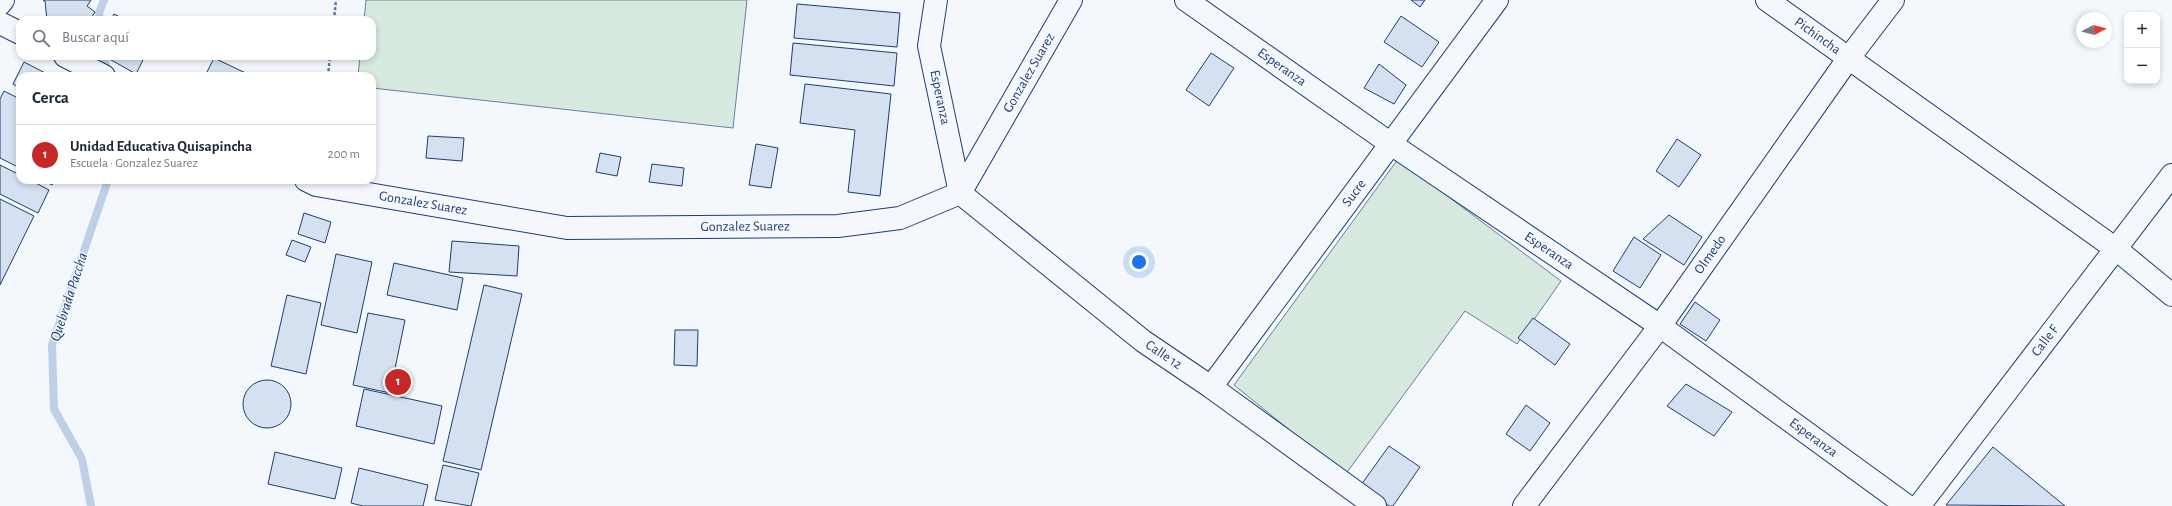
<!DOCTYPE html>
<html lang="es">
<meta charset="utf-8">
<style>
:root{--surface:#fff;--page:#f2f2f3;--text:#1f2937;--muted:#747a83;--line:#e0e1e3;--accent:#c62828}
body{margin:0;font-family:"Alegreya Sans",sans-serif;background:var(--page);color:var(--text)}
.controls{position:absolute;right:12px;top:12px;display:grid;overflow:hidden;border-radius:8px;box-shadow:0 2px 6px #0003}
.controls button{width:36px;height:36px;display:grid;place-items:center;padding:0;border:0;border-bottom:1px solid var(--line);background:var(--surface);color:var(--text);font:20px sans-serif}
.compass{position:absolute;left:2076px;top:12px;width:36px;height:36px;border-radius:50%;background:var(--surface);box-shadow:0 2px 6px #0003;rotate:83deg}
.you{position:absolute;left:1139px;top:262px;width:14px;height:14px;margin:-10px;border:3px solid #fff;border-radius:50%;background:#1a73e8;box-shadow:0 0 0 6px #1a73e833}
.badge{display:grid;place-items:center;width:26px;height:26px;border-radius:50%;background:var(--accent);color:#fff;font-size:13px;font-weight:700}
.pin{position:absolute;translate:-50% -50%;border:2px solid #fff;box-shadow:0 1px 4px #0006}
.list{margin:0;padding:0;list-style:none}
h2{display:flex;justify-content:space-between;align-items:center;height:52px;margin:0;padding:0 16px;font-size:17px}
h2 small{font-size:13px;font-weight:400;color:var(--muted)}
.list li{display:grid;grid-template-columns:26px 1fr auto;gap:12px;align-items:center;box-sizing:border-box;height:60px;padding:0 16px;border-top:1px solid var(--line)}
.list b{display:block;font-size:15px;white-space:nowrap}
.list p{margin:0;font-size:13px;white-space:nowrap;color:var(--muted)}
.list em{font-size:13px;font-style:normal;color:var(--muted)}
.icon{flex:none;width:22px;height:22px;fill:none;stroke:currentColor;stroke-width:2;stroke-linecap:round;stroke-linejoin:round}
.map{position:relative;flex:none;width:2172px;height:506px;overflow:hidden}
.search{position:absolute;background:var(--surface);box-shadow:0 2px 6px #0003;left:16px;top:16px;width:360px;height:44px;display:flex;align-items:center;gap:10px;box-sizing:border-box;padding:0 14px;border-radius:12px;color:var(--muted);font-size:15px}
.panel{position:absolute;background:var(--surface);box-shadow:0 2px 6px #0003;left:16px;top:72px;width:360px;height:112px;border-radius:12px}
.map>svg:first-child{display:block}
.green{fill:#d7e8df;stroke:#687fa3}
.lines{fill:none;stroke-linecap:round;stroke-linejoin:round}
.stream{stroke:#bed0e5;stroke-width:8}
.building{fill:#d5e0f0;stroke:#1d3f73}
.minor-casing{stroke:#1d3f73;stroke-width:24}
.tertiary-casing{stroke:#1d3f73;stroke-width:24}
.path{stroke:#5e769c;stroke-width:2.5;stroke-dasharray:3 2;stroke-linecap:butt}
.minor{stroke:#f4f7fb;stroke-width:22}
.tertiary{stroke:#f4f7fb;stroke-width:22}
.labels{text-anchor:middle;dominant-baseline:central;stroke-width:3;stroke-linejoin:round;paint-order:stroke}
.street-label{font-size:14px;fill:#1d3f73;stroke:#f4f7fb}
.water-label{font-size:15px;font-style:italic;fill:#1d3f73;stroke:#f4f7fb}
</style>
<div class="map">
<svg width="2172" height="506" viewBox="0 0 2172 506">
<rect width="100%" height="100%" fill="#f4f7fb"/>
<g class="green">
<polygon points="366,0 747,0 733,128 372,88 372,76 358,76 360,56 372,56 372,20 364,20"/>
<polygon points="1398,159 1561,281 1517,344 1465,311 1345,475 1234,385"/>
</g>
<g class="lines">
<g class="stream">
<polyline points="100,20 99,13 104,0"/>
<polyline points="104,56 106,67"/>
<polyline points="91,506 82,459 54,409 52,345 108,180"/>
</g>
</g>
<g class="building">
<polygon points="43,0 91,0 87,6 95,12 90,20 47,20 45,1"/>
<polygon points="1411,0 1425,0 1420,7"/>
<polygon points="797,4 900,13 897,47 794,38"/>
<polygon points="114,14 126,20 111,20"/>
<polygon points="1401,16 1439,42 1422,67 1384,42"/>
<polygon points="793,43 897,53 894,86 790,75"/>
<polygon points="1211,53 1234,68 1209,106 1186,90"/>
<polygon points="104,56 145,56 136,74"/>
<polygon points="214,58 252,76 205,76"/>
<polygon points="24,62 51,76 20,76 20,88 13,84"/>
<polygon points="1379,64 1406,85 1394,104 1364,88"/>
<polygon points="805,84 891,94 880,196 848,192 855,130 800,123"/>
<polygon points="4,91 20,99 20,168 0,158 0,99"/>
<polygon points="428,136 464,138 462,161 426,158"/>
<polygon points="1677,139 1701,155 1679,187 1656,171"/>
<polygon points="756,144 778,148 771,188 749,185"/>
<polygon points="600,153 621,157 617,176 596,172"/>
<polygon points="652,164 684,168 682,186 649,182"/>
<polygon points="0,165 20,175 20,180 30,180 49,190 38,213 0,194"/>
<polygon points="43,180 55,180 52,185"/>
<polygon points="0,199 34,216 0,285"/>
<polygon points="304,213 331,222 325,243 298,234"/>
<polygon points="1669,215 1702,237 1684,265 1643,239"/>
<polygon points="1634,237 1661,255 1640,288 1613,271"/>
<polygon points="292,240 311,247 305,262 286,255"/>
<polygon points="452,241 519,246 517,276 449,272"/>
<polygon points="336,254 372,262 357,333 321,325"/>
<polygon points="394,263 463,278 457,310 387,295"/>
<polygon points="484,285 522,294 481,470 443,461"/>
<polygon points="287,295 321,303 306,374 271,366"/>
<polygon points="1695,302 1720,320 1706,341 1680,324"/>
<polygon points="368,313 405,320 390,393 353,385"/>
<polygon points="1533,318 1570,344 1555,365 1518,338"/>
<polygon points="675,330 698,330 697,366 674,365"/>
<circle cx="267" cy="404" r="24"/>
<polygon points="1686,384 1732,412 1714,436 1667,406"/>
<polygon points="364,389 442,406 434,444 356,426"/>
<polygon points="1526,405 1550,423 1530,451 1506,434"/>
<polygon points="1389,446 1420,467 1393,506 1389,506 1361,485"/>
<polygon points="1993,447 2065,506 1946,505"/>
<polygon points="275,452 342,468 335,499 268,484"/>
<polygon points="443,465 479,473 471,506 435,500"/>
<polygon points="359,468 428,485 423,506 363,506 351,503"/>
</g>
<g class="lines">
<defs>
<g id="minor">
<path id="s1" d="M936,0L929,46L960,193L1143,341L1211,387L1375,506"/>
<path id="s2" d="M1186,0L1391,144L1660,326L1907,506"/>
<path id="s3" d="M1767,0L2116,249L2172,295"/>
<polyline points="0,23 20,33"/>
<polyline points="65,56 104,76"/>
<path id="s4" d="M306,180L316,185L567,228L838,226L900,218L960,193L1071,0"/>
<path id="s5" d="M1211,387L1497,0"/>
<path id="s6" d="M1524,506L1660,326L1848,59L1893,0"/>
<path id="s7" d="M1919,506L2172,175"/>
</g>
<polyline id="tertiary" points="0,4 3,0"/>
</defs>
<use href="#minor" class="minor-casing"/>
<use href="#tertiary" class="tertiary-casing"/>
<g class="path">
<polyline points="334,20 336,0"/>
<polyline points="328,76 330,56"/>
</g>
<use href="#minor" class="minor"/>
<use href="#tertiary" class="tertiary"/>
</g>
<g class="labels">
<g class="street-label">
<text stroke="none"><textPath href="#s3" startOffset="62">Pichincha</textPath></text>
<text stroke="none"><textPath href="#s2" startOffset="117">Esperanza</textPath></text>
<text stroke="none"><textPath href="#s4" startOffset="803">Gonzalez Suarez</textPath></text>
<text stroke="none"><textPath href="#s1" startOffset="99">Esperanza</textPath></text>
<text stroke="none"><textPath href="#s5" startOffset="241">Sucre</textPath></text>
<text stroke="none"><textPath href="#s4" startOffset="120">Gonzalez Suarez</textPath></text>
<text stroke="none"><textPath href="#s4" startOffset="444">Gonzalez Suarez</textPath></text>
<text stroke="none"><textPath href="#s2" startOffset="441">Esperanza</textPath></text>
<text stroke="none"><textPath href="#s6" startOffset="313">Olmedo</textPath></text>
<text stroke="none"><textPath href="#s7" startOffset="208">Calle F</textPath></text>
<text stroke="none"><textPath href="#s1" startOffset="457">Calle 12</textPath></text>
<text stroke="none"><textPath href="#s2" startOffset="765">Esperanza</textPath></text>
</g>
<g class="water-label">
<text transform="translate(69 297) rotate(-72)">Quebrada Paccha</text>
</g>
</g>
</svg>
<div class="controls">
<button>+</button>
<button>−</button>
</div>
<svg class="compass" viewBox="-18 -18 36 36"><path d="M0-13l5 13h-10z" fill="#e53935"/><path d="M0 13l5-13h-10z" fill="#747a83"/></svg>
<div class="you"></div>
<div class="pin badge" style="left:398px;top:382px">1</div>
<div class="search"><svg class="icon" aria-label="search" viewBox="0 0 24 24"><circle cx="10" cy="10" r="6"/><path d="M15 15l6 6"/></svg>Buscar aquí</div>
<section class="panel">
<h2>Cerca<small></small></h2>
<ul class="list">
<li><span class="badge">1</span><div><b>Unidad Educativa Quisapincha</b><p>Escuela · Gonzalez Suarez</p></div><em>200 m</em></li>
</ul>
</section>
</div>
